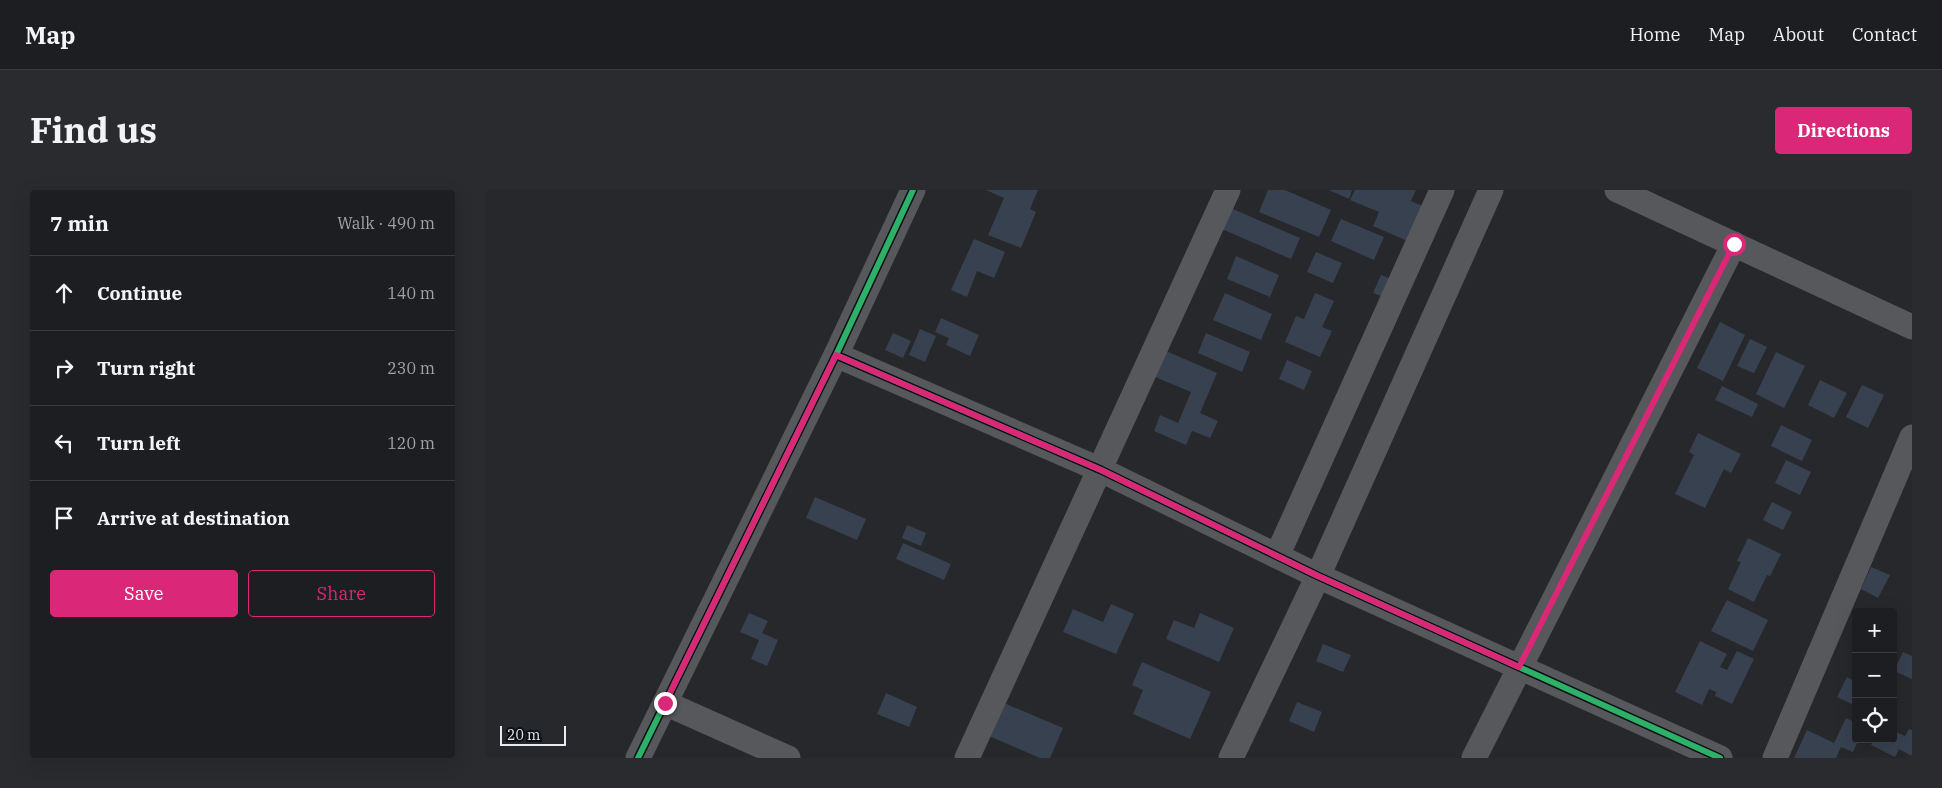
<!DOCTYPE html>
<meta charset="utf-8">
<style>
:root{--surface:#1c1e21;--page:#292b2e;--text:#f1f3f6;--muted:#a0a2a5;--line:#3a3c3f;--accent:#db2777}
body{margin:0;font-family:"IBM Plex Serif",serif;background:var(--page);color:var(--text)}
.controls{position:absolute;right:15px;bottom:15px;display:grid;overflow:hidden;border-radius:5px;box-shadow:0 5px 20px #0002}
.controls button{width:45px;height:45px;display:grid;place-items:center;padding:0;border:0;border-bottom:1px solid var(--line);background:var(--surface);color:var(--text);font:25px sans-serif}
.scale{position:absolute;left:15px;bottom:12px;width:66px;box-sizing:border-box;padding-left:5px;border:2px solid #e8ecf2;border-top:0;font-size:14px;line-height:18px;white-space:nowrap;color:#e8ecf2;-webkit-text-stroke:4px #0d1014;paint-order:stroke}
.stop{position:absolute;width:15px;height:15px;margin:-11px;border:4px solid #db2777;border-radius:50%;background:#fff}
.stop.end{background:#db2777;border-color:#fff;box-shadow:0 1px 5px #0008}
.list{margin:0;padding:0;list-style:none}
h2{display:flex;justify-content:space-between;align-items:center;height:65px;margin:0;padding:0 20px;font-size:21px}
h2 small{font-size:16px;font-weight:400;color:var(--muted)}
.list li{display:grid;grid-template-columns:32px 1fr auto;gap:15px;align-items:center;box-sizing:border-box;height:75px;padding:0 20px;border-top:1px solid var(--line)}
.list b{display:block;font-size:19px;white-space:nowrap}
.list em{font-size:16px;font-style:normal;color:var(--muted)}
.actions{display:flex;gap:10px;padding:15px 20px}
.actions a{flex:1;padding:11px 0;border:1px solid var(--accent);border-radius:5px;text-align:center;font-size:18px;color:var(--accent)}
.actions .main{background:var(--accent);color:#fff}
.icon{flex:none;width:28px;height:28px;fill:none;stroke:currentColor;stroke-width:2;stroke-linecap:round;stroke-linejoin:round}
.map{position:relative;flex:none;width:1427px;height:568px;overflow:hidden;border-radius:5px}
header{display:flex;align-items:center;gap:30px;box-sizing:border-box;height:70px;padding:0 25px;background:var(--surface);border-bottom:1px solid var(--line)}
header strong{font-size:24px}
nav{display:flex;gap:28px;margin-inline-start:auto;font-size:18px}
.intro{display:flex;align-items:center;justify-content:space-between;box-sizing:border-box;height:120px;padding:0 30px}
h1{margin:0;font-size:35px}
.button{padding:12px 22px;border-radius:5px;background:var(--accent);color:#fff;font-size:18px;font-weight:700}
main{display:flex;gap:30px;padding:0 30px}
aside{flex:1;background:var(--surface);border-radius:5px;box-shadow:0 5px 20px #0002}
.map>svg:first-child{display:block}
.building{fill:#384150}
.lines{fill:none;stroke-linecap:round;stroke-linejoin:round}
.street{stroke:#57585b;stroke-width:25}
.cycleway-casing{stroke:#0d1014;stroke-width:9}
.cycleway{stroke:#2db169;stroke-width:6}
.route{stroke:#db2777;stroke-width:6}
</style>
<header>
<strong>Map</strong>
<nav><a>Home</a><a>Map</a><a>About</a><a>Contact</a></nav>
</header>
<div class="intro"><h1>Find us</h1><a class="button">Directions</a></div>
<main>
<aside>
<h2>7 min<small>Walk · 490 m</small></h2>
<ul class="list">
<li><svg class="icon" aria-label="ahead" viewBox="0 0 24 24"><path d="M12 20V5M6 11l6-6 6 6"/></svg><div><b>Continue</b></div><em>140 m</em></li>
<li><svg class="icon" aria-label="right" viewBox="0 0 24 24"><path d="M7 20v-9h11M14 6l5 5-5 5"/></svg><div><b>Turn right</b></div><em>230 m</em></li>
<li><svg class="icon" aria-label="left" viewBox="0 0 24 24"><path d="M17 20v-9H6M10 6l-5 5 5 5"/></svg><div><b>Turn left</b></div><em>120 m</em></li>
<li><svg class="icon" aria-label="arrive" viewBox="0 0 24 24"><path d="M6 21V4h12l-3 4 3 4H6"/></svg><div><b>Arrive at destination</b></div></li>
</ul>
<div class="actions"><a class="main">Save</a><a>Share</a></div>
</aside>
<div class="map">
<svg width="1427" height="568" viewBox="0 0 1427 568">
<rect width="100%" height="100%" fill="#26282c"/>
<g class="building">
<polygon points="501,0 553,0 545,19 551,22 536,58 503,45 519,8"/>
<polygon points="783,0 800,0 846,20 834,47 774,22"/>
<polygon points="844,0 867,0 864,9"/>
<polygon points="870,0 931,0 926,11 942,18 927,53 888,36 894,22 865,10"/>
<polygon points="741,16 815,48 806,69 732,37"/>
<polygon points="856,29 899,47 889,70 846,51"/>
<polygon points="489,49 520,62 509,88 492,81 482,107 466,100"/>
<polygon points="831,62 857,73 848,93 822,82"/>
<polygon points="751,66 794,85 785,107 742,89"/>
<polygon points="896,85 909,90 901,108 888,103"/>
<polygon points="740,103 787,124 776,150 728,130"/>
<polygon points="830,103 849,111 837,137 847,141 835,167 800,152 811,126 819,129"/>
<polygon points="456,128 494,145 485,166 461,155 464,148 450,142"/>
<polygon points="1235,132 1260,145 1238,191 1212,178"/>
<polygon points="435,139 451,146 440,172 424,165"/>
<polygon points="408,143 426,151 418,168 400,160"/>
<polygon points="721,143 765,162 757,182 713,163"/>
<polygon points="1265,149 1282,157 1269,183 1252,176"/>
<polygon points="674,158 732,183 715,223 733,231 725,248 707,241 701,255 669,241 675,225 693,233 706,202 663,184"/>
<polygon points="1291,162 1320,176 1299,218 1271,204"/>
<polygon points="802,170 827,181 819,200 794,189"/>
<polygon points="1335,190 1362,203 1349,228 1323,215"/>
<polygon points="1377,195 1399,205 1383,238 1361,227"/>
<polygon points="1237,196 1273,214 1267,227 1230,210"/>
<polygon points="1296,235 1327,250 1317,271 1286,256"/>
<polygon points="1213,243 1256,264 1246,283 1239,279 1220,318 1190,304 1209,265 1204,262"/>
<polygon points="1301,270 1326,282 1315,305 1290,293"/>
<polygon points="330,307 381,329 372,350 321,328"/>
<polygon points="1287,312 1307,322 1298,340 1278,330"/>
<polygon points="422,335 441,343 436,356 417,348"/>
<polygon points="1263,348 1296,364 1285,386 1282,385 1269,412 1243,399 1256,372 1252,371"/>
<polygon points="418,353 466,374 459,390 411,369"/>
<polygon points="1386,377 1405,385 1393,408 1376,399"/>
<polygon points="1242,410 1283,430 1268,461 1226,441"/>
<polygon points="626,414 649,424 631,464 578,442 588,419 618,432"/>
<polygon points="264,423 283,431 277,443 293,450 282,476 266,469 274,450 255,442"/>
<polygon points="715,423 749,438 734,472 681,449 689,430 709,438"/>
<polygon points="1215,451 1242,464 1235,477 1242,480 1252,461 1269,469 1247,514 1230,506 1231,502 1224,499 1217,515 1190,502"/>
<polygon points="838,454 866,465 858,482 831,471"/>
<polygon points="1418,462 1427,466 1427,489 1409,481"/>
<polygon points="657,472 726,502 705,549 648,524 658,500 647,495"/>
<polygon points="1362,487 1371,492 1371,516 1352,507"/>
<polygon points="401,503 432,517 424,537 392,524"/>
<polygon points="812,512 837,522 829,542 804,531"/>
<polygon points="519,513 578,538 565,568 555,568 504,546"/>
<polygon points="1361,528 1371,533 1371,549 1374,549 1368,562 1356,557 1351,568 1309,568 1322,540 1349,553"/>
<polygon points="1424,539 1427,540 1427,566 1414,559 1410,567 1386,555 1389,549 1408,549 1408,541 1420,546"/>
</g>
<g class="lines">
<g class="street">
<polyline points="1132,0 1427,137"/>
<polyline points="351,165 616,280 833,386 1235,568"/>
<polyline points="792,366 957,0"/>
<polyline points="180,513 303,568"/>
<polyline points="153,568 351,165 428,0"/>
<polyline points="482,568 743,0"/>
<polyline points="746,568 833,386 1006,0"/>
<polyline points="989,568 1249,54"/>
<polyline points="1290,568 1427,247"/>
</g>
<defs>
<g id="cycleway">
<polyline points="351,165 616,280 833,386 1235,568"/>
<polyline points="153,568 351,165 428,0"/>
</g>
</defs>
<use href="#cycleway" class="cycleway-casing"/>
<use href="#cycleway" class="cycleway"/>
</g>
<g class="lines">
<polyline class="route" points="180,513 351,165 616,280 833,386 1034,477 1249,54"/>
</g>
</svg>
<div class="controls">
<button>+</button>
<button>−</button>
<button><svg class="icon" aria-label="locate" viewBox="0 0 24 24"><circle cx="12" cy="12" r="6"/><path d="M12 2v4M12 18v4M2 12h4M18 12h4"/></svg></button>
</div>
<div class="scale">20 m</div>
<div class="stop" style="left:1249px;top:54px"></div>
<div class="stop end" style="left:180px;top:513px"></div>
</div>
</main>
